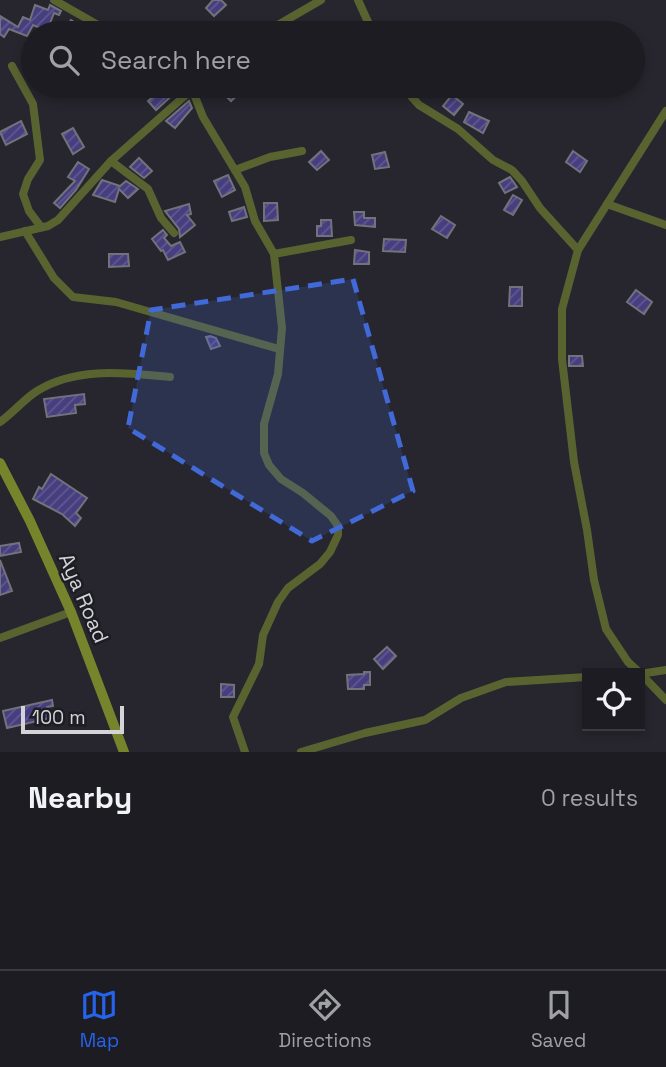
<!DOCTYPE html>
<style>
:root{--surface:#1d1c22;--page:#2a292f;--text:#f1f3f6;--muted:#a0a1a5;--line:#3b3a40;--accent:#2563eb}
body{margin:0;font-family:"Space Grotesk",sans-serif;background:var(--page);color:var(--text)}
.controls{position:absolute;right:21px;bottom:21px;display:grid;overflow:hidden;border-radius:0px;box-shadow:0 4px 10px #0003}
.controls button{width:63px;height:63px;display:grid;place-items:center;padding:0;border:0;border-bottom:2px solid var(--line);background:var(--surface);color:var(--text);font:35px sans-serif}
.scale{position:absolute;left:21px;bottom:18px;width:103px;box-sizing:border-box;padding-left:7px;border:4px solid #d3d3d8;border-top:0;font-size:19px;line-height:24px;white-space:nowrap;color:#d3d3d8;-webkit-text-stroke:5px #1d1d24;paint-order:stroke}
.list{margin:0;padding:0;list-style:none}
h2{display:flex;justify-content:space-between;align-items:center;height:91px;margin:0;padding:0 28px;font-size:30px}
h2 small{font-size:23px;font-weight:400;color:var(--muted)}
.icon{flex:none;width:38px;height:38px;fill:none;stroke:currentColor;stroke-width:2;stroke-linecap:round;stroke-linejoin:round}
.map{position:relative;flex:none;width:666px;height:752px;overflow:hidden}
.search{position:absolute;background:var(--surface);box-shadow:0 4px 10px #0003;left:21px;right:21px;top:21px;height:77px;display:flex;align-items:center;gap:18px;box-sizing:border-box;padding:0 24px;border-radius:38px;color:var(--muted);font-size:26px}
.sheet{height:217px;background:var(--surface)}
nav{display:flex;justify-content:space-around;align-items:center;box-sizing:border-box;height:98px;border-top:2px solid var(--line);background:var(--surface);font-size:19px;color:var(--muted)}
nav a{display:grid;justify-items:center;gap:4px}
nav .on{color:var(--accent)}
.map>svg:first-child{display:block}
.building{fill:url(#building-hatch);stroke:#72727b;stroke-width:2}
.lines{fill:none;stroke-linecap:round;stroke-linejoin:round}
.street{stroke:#596330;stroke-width:8}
.secondary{stroke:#76842c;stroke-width:10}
.marked{fill:#4169d8;fill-opacity:0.2;stroke:#4169d8;stroke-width:5;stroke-dasharray:14 9;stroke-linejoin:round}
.labels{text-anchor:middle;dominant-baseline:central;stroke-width:5;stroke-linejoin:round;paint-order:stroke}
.street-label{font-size:21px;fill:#d3d3d8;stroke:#1d1d24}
</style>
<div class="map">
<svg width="666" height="752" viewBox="0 0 666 752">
<defs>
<pattern id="building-hatch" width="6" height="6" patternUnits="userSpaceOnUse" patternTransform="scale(1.75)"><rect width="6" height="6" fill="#463e7f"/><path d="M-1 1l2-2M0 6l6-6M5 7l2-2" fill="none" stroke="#605990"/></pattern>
</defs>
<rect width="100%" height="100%" fill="#27262e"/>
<g class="building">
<polygon points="213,0 221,0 226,5 214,16 206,8"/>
<polygon points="35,5 48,10 50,5 61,11 59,15 54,13 47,31 33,25 27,36 9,29 4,37 0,34 0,16 18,27 23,17 30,20"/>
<polygon points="71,20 91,33 62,33"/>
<polygon points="165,86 171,86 176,92 156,110 148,101"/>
<polygon points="216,86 242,86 244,89 231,101"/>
<polygon points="452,95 463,104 454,115 443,106"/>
<polygon points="189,101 192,108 175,128 166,121"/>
<polygon points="469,112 489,121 483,133 464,122"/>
<polygon points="21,121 27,134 6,145 0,132"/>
<polygon points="73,128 84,147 73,154 62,134"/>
<polygon points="321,151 329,160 317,170 309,162"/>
<polygon points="573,151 587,161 580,172 566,162"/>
<polygon points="385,152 389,167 375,169 372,155"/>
<polygon points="139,158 152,171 144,178 130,167"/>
<polygon points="78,162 89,169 76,190 60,208 54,203 75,181 68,177"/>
<polygon points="228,175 235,190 222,197 214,181"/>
<polygon points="510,177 517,187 505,193 499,183"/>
<polygon points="102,180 120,186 119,187 126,181 138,189 128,198 119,189 115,202 93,195"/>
<polygon points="513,195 522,200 513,215 504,210"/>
<polygon points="264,203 277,203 278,220 264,221"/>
<polygon points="189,204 191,214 187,215 195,225 180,237 179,229 165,211"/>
<polygon points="244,207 247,217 232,221 229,212"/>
<polygon points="354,212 364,212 364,218 375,218 375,227 355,225"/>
<polygon points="441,216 455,225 447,238 432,229"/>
<polygon points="321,220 331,220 332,236 317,236 317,226 321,226"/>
<polygon points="163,230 167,235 164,238 171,246 180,242 185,252 168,260 163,250 161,251 152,239"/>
<polygon points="384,239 406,240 405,252 383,251"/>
<polygon points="355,250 369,252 369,264 354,264"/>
<polygon points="109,254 128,254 129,266 109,267"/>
<polygon points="510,287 522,287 522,306 509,306"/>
<polygon points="636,290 652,302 644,314 627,302"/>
<polygon points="210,336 216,338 220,346 211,349 206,337"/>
<polygon points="569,356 582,356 583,366 569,366"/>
<polygon points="84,394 85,404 75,405 76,413 47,417 44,399"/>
<polygon points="51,474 87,498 76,513 81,518 75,526 62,514 33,499 39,487 42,489"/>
<polygon points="19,543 21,552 0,556 0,546"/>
<polygon points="0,560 12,591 0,595"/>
<polygon points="387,647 396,656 383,669 374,659"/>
<polygon points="364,672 370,672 370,685 364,685 364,689 348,689 347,675 364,674"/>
<polygon points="221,684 234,685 234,697 221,697"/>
<polygon points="52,700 53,706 47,707 50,718 7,728 3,711"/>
</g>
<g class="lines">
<g class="street">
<polyline points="54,0 112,33"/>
<polyline points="358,0 373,33"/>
<polyline points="264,33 321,0"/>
<polyline points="12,66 33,104 40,160 28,179 23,194 29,211 41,227"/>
<polyline points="402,86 419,105 458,129 493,160 512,170 522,181 540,208 578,250"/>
<polyline points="192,89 203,117 245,187 255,221 274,254 282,328 278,374 264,424 264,453 269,465 281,479 303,493 331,516 338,526 338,535 330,552 320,564 288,588 278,602 263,635 259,664 233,717 245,752"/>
<polyline points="111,161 148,189 161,218 174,233"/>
<polyline points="235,170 270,157 302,151"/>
<polyline points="607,204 666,225"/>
<polyline points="25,231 54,278 73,297 116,302 279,349"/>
<polyline points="0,237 48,226 58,220 111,161 196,86"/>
<polyline points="274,254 351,240"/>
<path d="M0,422C13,413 24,399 37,391C77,366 126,373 170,377"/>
<polyline points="0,638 71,612"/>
<polyline points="640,673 628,662 606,629 594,580 587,530 574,462 562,359 562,309 578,250 666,111"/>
<polyline points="640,673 666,700"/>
<polyline points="640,674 666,670"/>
<polyline points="301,752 365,733 425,720 461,698 506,682 587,677"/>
</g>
<polyline class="secondary" points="0,463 30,521 71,612 124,752"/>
</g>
<path class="marked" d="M353,279L413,491L312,541L128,428L151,310Z"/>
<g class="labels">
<g class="street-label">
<text transform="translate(84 598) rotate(67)">Aya Road</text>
</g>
</g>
</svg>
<div class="controls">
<button><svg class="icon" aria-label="locate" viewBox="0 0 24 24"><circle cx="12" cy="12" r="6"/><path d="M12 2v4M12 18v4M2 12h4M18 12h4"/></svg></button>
</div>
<div class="scale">100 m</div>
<div class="search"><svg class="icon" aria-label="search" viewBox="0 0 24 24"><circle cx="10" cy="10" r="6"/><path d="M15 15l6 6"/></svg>Search here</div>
</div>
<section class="sheet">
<h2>Nearby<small>0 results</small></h2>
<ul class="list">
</ul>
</section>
<nav>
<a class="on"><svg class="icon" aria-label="map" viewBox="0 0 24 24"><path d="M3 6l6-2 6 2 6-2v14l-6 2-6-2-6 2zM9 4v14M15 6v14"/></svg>Map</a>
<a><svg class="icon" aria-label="directions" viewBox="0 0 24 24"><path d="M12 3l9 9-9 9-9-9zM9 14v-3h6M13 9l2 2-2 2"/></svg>Directions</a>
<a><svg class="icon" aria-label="saved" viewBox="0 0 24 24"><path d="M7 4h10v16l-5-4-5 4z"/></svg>Saved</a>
</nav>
